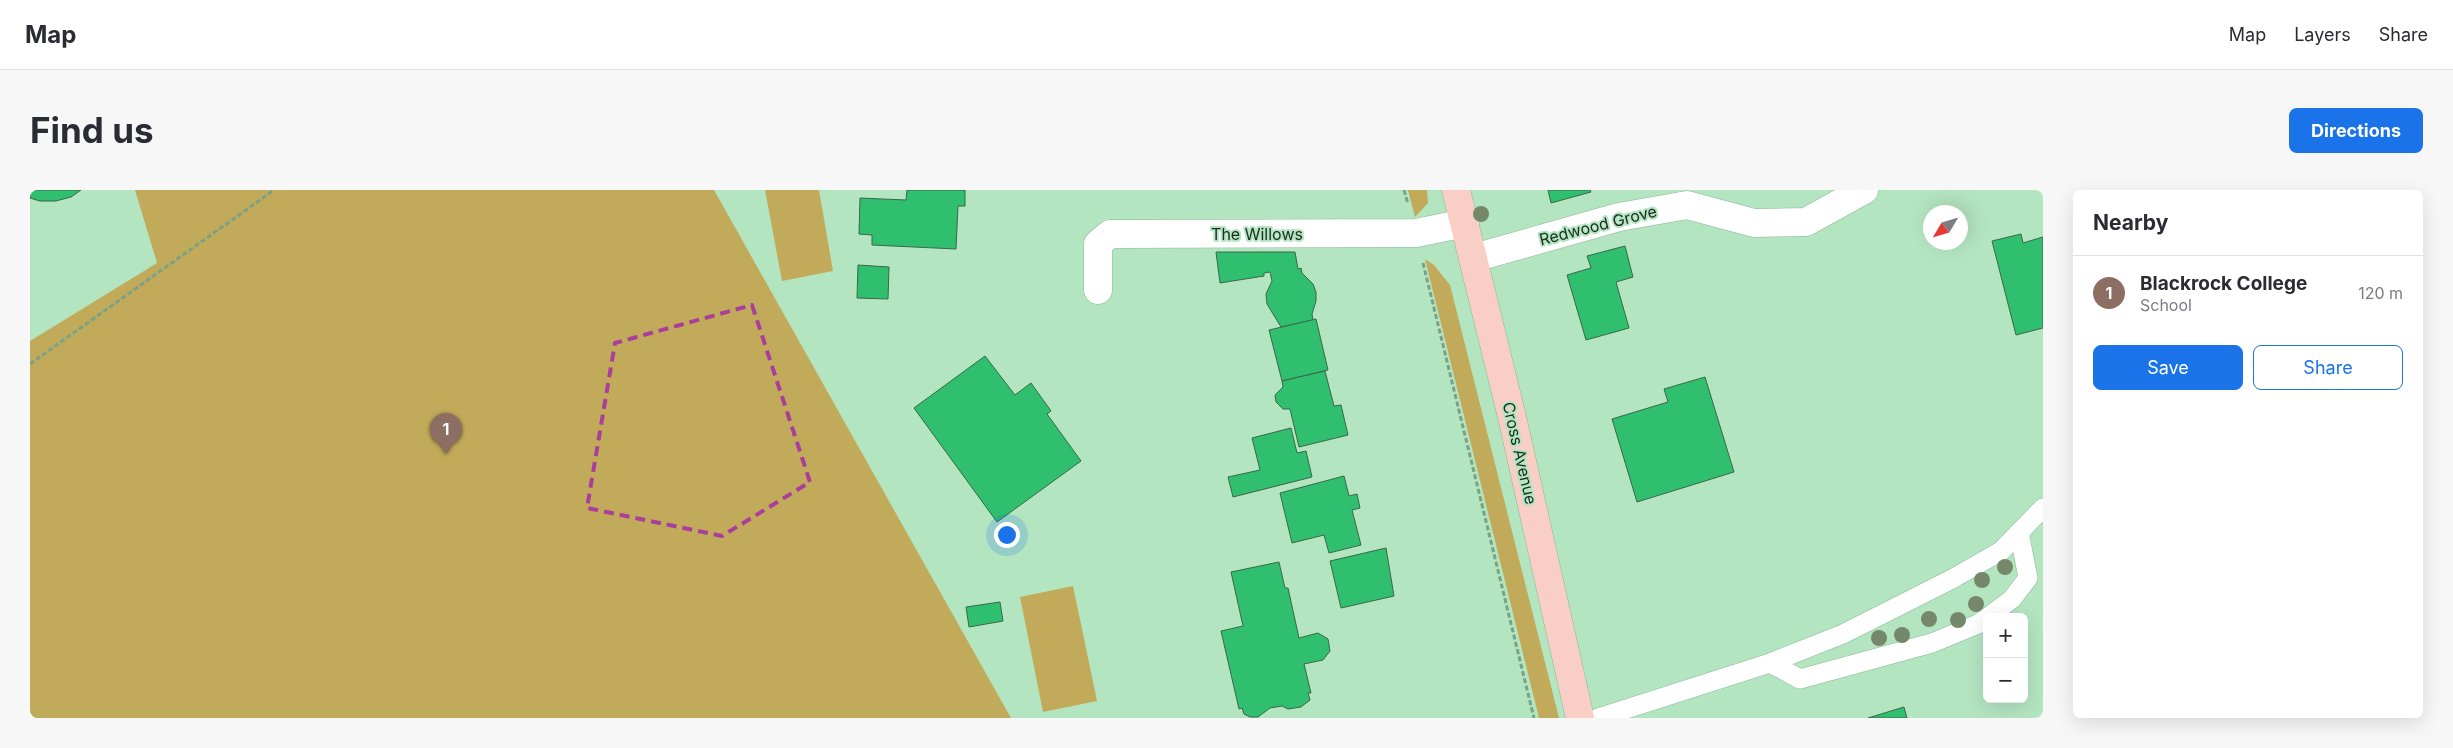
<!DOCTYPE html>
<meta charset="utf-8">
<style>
:root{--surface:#fff;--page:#f7f7f7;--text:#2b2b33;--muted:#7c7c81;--line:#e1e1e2;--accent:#1a73e8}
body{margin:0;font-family:Inter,sans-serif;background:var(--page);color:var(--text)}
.controls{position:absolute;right:15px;bottom:15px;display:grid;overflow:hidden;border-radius:8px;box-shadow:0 5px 20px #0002}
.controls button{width:45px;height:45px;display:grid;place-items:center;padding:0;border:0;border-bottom:1px solid var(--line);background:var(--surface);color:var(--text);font:25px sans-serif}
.compass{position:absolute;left:1893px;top:15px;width:45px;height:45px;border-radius:50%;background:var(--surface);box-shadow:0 5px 20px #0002;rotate:232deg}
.you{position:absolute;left:976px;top:344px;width:18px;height:18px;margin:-12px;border:4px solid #fff;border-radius:50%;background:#1a73e8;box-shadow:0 0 0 8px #1a73e833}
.badge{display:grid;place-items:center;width:32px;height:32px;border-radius:50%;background:var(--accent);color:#fff;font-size:16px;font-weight:700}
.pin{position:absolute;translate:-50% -41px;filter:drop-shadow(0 1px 2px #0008)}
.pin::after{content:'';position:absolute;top:26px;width:18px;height:15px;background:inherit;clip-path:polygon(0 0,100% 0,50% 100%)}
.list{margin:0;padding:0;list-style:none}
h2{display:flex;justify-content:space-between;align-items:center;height:65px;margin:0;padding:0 20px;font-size:21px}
h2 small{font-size:16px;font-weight:400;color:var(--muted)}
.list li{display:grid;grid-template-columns:32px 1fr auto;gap:15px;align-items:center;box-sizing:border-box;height:75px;padding:0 20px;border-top:1px solid var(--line)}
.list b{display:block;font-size:19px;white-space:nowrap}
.list p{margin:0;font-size:16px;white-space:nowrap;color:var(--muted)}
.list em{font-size:16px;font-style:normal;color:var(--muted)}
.actions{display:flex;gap:10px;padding:15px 20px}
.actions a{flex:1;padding:11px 0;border:1px solid var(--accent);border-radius:8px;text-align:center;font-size:18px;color:var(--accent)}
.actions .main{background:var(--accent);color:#fff}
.map{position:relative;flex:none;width:2013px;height:528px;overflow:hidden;border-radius:8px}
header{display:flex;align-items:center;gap:30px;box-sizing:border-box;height:70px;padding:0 25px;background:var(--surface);border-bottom:1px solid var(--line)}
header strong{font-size:24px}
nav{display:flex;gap:28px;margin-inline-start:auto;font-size:18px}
.intro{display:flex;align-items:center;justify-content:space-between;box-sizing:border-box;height:120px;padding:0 30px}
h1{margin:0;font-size:35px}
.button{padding:12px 22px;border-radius:8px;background:var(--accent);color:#fff;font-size:18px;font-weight:700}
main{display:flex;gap:30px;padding:0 30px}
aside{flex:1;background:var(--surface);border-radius:8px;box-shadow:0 5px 20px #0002}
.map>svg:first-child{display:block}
.green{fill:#c2aa5b}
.building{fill:#2fbf6e;stroke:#3a6749}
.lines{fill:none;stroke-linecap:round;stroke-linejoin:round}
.lane-casing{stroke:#89b896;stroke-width:20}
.street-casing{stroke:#89b896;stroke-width:29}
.secondary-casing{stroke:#89b896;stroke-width:29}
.path{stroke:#7ba186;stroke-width:3;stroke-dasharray:5 2.5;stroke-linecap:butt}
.lane{stroke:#fff;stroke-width:19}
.street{stroke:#fff;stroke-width:28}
.secondary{stroke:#f8cec5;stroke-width:28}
.tree{fill:#75886a}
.marked{fill:none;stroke:#ab3e9d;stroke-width:4;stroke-dasharray:10 6;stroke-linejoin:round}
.labels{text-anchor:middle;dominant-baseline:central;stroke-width:4;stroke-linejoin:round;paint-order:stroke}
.street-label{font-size:16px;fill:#1a2d20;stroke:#b4e5c1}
</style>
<header>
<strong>Map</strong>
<nav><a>Map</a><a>Layers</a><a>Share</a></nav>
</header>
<div class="intro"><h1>Find us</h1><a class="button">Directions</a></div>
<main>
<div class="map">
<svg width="2013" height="528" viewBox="0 0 2013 528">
<rect width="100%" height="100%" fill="#b4e5c1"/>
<g class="green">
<polygon points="105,0 684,0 981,528 0,528 0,151 127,73"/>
<polygon points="735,0 789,0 803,81 752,91"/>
<polygon points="1378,0 1397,0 1398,13 1385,27"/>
<polygon points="1395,69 1404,75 1420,95 1529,528 1509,528"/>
<polygon points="1043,396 1067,511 1013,522 990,407"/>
</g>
<g class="building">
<polygon points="0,0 51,0 41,7 26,11 10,11 0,8"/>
<polygon points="877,0 935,0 935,16 928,16 926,59 842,55 842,45 829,44 830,8 876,10"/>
<polygon points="1518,0 1560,0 1561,2 1521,13"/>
<polygon points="1991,44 1993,53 2013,47 2013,138 1986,145 1962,51"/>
<polygon points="1595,56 1603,87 1586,92 1599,138 1556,150 1537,85 1561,78 1557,66"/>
<polygon points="1186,62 1265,62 1268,79 1271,78 1272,83 1283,94 1286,102 1286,111 1282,124 1283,130 1251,137 1237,114 1236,104 1242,91 1240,82 1234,83 1234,86 1190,93"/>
<polygon points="828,75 859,77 858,109 827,108"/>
<polygon points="1286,129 1298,180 1252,191 1239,140"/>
<polygon points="955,166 985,205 1001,193 1021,221 1017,224 1051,271 967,332 884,218"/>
<polygon points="1295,181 1304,216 1311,215 1318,245 1269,257 1260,219 1253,219 1246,212 1245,205 1253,197 1252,191"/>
<polygon points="1675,187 1704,282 1607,312 1582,229 1638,212 1634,199"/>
<polygon points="1261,238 1267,263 1276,261 1282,287 1203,307 1198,287 1230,280 1222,248"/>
<polygon points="1314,286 1319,306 1327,304 1330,318 1322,320 1331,355 1299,363 1294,345 1262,353 1250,303"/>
<polygon points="1356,358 1364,406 1311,418 1300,371"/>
<polygon points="1249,372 1255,398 1258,398 1269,448 1288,443 1298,449 1300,461 1293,470 1274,474 1281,503 1278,503 1280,510 1271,517 1258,519 1252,516 1240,518 1228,527 1220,527 1214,524 1212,518 1209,519 1191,441 1213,436 1201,382"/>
<polygon points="970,412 973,431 939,437 936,417"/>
<polygon points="1874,517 1877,528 1838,528"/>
</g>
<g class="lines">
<defs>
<g id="lane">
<polyline points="1958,427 1982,409 1998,388 1989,342"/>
<polyline points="1740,473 1770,489 1902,453 1948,434 1957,428"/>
<polyline points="1568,528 1740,473 1813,444 1922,389 1971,361 2013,318"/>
</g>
<g id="street">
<polyline points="1444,68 1589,27 1657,15 1724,33 1776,32 1834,0"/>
<polyline points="1068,100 1068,54 1080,44 1386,43 1435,33"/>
</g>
<polyline id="secondary" points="1426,0 1482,227 1550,528"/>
</defs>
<use href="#lane" class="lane-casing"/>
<use href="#street" class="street-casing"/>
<use href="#secondary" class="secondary-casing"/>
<g class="path">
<polyline points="1374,0 1378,14"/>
<polyline points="1393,73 1504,528"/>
<polyline points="0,174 244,0"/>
</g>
<use href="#lane" class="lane"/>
<use href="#street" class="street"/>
<use href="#secondary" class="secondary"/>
</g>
<g class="tree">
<circle cx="1451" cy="24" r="8"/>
<circle cx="1975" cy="377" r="8"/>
<circle cx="1952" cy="390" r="8"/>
<circle cx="1946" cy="414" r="8"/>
<circle cx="1899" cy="429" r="8"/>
<circle cx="1928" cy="430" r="8"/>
<circle cx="1872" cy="445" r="8"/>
<circle cx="1849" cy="448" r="8"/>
</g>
<path class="marked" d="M722,115L780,292L692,346L557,318L585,153Z"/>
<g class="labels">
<g class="street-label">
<text transform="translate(1568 35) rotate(-14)">Redwood Grove</text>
<text x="1227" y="44">The Willows</text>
<text transform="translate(1490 263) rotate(77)">Cross Avenue</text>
</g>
</g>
</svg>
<div class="controls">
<button>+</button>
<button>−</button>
</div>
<svg class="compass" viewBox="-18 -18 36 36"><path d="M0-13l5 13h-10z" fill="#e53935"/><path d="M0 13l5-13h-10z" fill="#7c7c81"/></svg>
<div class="you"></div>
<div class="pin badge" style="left:416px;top:264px;background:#8d6e63">1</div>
</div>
<aside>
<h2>Nearby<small></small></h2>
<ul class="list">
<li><span class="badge" style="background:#8d6e63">1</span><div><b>Blackrock College</b><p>School</p></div><em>120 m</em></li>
</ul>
<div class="actions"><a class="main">Save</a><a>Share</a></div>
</aside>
</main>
